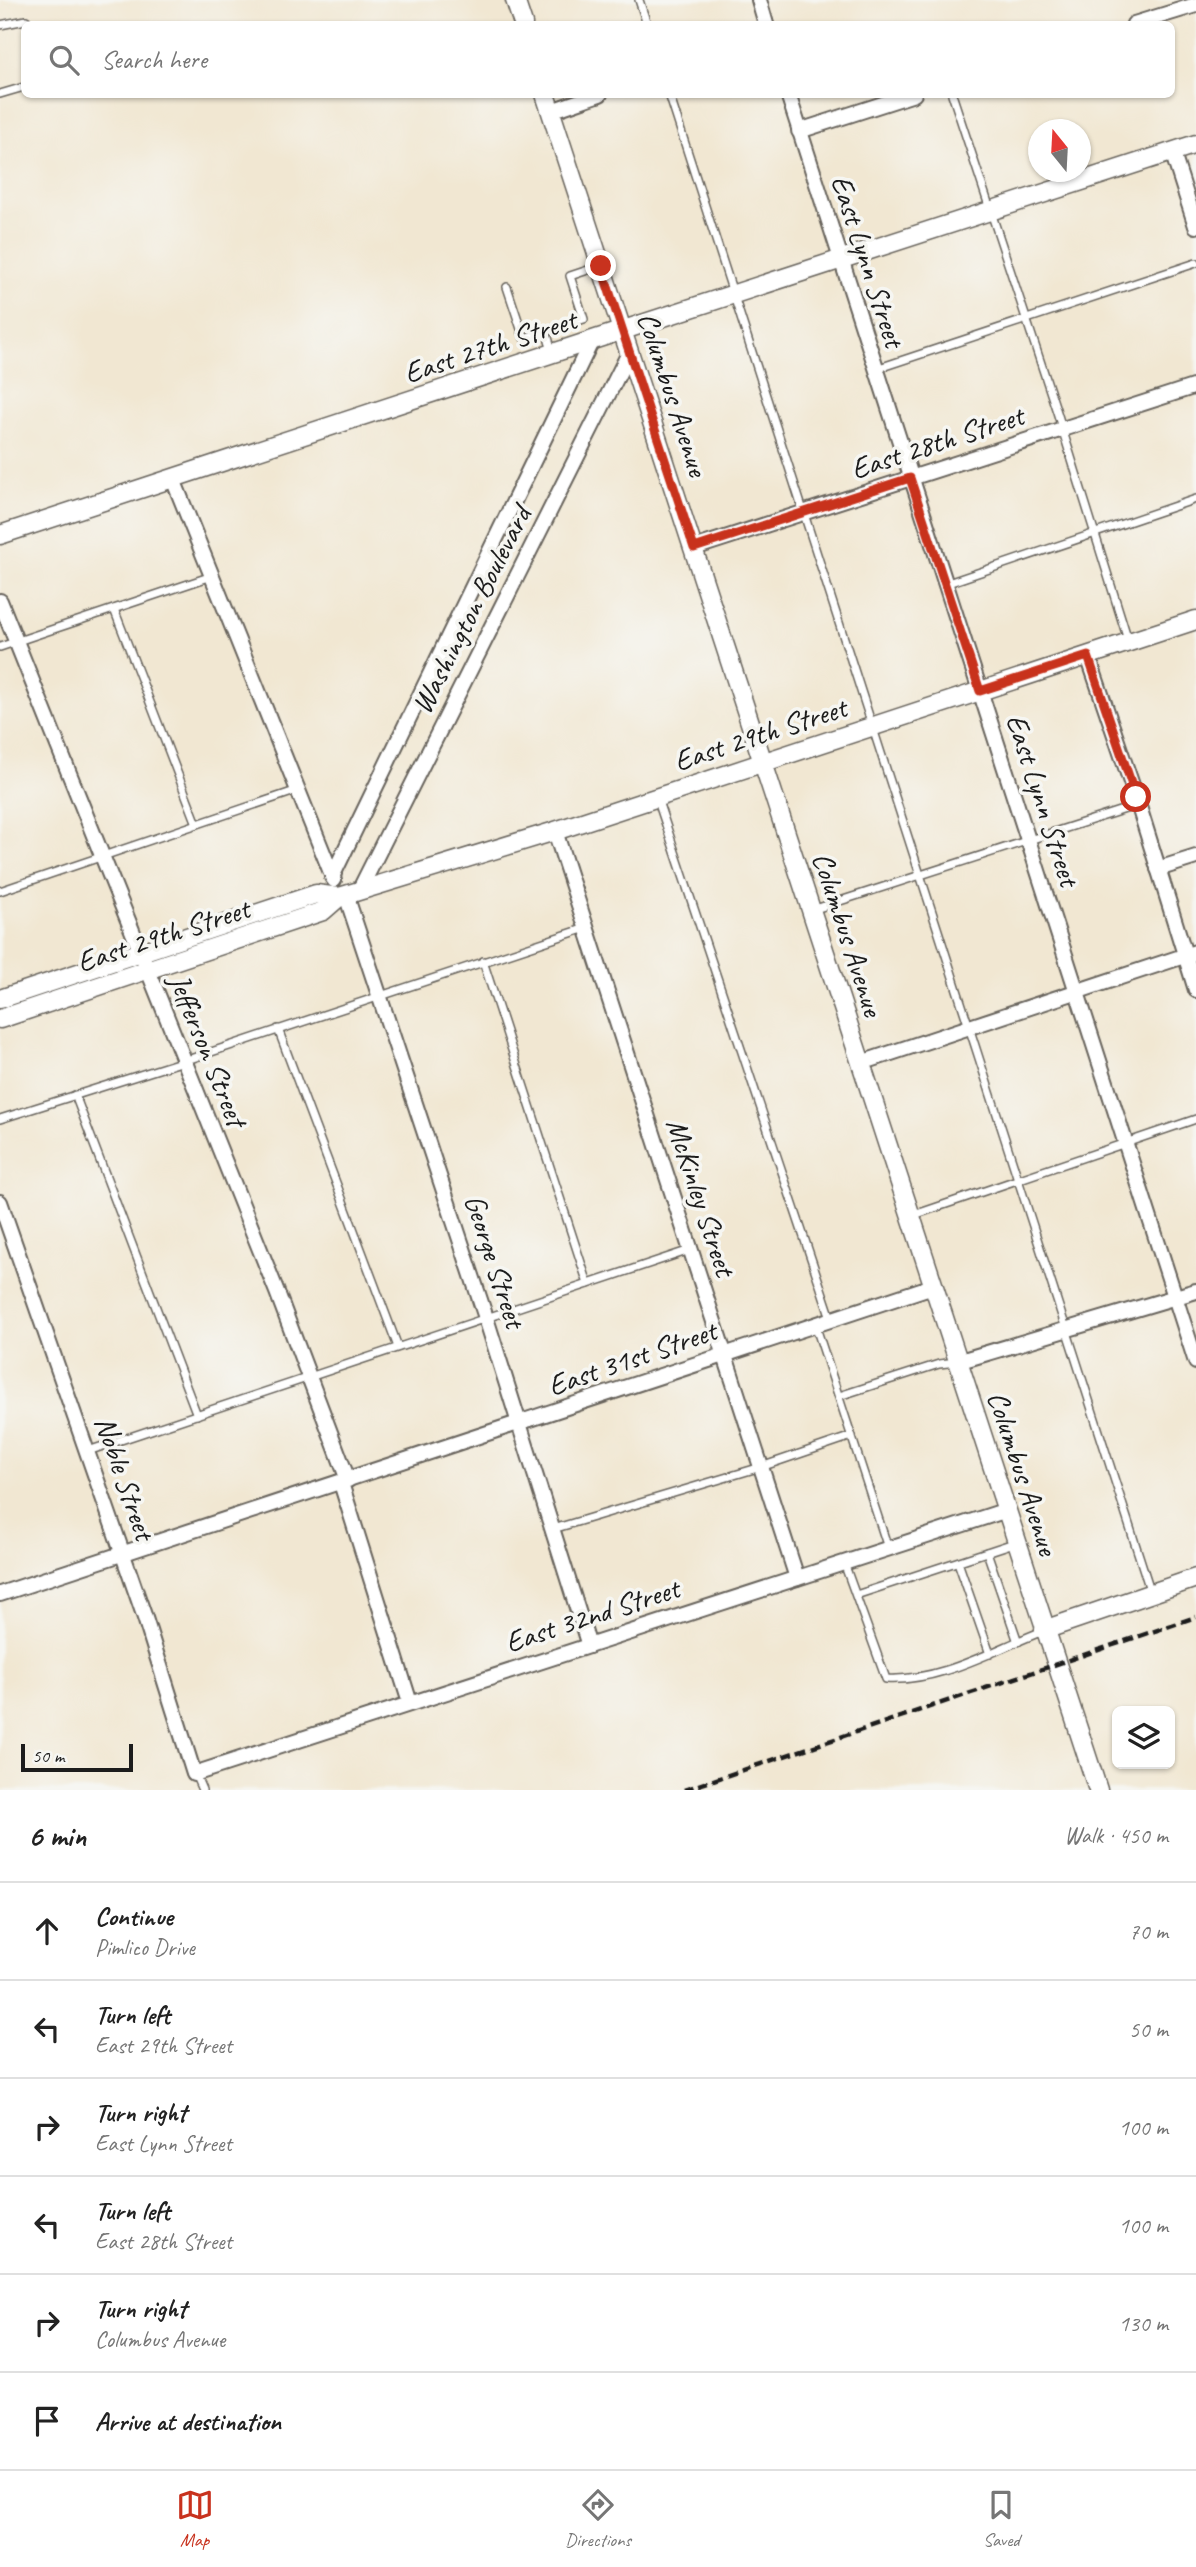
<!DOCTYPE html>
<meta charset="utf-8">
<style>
:root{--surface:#fff;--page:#f2f2f2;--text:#222;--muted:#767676;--line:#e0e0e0;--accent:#c8321e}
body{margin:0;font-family:Caveat,sans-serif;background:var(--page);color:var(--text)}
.controls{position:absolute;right:21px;bottom:21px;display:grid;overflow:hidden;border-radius:10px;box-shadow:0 2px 5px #0004}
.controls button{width:63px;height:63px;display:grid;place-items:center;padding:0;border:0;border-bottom:2px solid var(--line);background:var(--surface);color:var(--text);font:35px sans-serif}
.compass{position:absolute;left:1028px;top:119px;width:63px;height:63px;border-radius:50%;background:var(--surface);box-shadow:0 2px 5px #0004;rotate:342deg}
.scale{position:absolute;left:21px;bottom:18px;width:112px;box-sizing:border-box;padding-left:7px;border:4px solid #1c1c1c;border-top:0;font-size:19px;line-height:24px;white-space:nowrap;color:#1c1c1c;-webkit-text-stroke:5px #f6f6f2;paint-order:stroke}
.stop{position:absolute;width:21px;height:21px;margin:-16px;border:5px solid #c8321e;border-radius:50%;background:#fff}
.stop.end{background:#c8321e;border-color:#fff;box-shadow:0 2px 7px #0008}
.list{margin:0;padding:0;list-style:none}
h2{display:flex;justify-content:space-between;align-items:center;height:91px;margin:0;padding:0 28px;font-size:30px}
h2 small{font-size:23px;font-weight:400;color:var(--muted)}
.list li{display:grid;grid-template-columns:46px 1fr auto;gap:21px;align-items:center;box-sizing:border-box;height:98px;padding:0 28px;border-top:2px solid var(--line)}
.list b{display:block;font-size:26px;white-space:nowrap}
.list p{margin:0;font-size:23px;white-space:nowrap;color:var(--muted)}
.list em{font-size:23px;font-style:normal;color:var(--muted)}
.icon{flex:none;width:38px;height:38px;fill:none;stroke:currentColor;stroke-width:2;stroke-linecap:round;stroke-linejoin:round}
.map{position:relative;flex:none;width:1196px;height:1790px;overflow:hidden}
.search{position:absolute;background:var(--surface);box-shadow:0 2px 5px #0004;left:21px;right:21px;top:21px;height:77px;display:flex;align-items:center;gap:18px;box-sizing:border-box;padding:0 24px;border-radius:10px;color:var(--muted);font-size:26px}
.sheet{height:679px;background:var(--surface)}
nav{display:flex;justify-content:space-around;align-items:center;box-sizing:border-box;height:98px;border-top:2px solid var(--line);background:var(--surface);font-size:19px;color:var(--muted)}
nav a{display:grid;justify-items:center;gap:4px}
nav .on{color:var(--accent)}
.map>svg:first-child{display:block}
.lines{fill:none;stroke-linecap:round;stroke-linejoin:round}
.service-casing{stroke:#67635c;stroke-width:10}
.minor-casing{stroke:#67635c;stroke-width:18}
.tertiary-casing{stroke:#67635c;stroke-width:21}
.service{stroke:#fff;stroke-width:7}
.minor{stroke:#fff;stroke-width:14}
.tertiary{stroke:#fff;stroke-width:18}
.rail{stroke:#1c1c1c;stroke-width:4.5;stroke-dasharray:10 5;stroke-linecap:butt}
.route{stroke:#c8321e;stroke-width:9}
.labels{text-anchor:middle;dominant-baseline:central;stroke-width:7;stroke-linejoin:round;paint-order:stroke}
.street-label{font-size:30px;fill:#1c1c1c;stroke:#f6f6f2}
</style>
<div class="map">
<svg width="1196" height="1790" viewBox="0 0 1196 1790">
<rect width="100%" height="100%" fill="#f6f6f2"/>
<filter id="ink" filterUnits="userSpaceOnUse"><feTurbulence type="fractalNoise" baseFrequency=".0143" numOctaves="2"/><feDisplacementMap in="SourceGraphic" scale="14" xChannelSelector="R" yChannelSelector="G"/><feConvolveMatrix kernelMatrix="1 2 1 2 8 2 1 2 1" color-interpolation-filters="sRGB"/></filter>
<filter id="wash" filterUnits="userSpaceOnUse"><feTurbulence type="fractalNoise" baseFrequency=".00686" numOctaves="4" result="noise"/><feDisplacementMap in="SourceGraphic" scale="28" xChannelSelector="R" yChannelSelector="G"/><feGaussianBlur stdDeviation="1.57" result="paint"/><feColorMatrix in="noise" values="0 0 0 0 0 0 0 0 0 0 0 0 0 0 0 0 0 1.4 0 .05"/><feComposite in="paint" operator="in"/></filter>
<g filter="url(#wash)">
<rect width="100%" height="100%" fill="#f1e7d2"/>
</g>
<g filter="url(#ink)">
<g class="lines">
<defs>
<g id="service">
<polyline points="639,0 647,24"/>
<polyline points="0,25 26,20 31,24"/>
<polyline points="0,94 24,87"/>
<polyline points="669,94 1151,1593"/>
<polyline points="952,94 1057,412 1128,640"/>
<polyline points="507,287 524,338 584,319 570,276 600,266"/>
<polyline points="546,331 553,354"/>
<polyline points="876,369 1196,263"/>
<polyline points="945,584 1196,499"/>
<polyline points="114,609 197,824"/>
<polyline points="0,647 212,576"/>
<polyline points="657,798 831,1318"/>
<polyline points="0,891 298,790"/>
<polyline points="812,910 1138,805"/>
<polyline points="483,961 588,1284"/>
<polyline points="278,1029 398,1347"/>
<polyline points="75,1095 197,1415"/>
<polyline points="0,1119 184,1061 586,928"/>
<polyline points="911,1216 1196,1119"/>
<polyline points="815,1324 888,1548"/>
<polyline points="839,1396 939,1364 957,1362"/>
<polyline points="88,1451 690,1250"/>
<polyline points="553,1529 761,1467 852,1436"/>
<polyline points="987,1552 1018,1642"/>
<polyline points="958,1562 990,1654"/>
<path d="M844,1563L886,1679C941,1682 993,1650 1043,1631"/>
<polyline points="856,1595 1017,1542"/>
<polyline points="195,1774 202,1790"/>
</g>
<g id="minor">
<polyline points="759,0 766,24"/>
<polyline points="1134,24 1196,5"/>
<polyline points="788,94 1196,1362"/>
<polyline points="551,111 600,94"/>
<polyline points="799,131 914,94"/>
<polyline points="1172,151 1196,226"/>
<polyline points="173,479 334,880"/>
<polyline points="694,548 1196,386"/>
<polyline points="0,601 277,1292 348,1480"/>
<polyline points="1088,656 1136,797 1196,990"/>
<polyline points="555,831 797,1578"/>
<polyline points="1158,869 1196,857"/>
<polyline points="332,877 591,342"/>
<polyline points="359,891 629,353"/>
<polyline points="346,895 486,1318 589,1646"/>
<polyline points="861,1063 1196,952"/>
<polyline points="0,1202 145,1618 194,1774 1007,1510"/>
<polyline points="957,1362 1196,1291"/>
<polyline points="341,1483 410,1703"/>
<polyline points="0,1594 933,1286"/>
</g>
<g id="tertiary">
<polyline points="515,0 523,24"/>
<polyline points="545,94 1098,1790"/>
<path d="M0,535C399,405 796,271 1196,144"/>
<polyline points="0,999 316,894 339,897 555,831 1196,620"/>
<polyline points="0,1019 323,911 339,897"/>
<polyline points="1044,1630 1196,1578"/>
</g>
</defs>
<use href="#service" class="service-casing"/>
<use href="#minor" class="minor-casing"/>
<use href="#tertiary" class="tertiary-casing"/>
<use href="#service" class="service"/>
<use href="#minor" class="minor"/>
<use href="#tertiary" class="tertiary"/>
<polyline class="rail" points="684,1790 1196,1617"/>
</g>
</g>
<g class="lines" filter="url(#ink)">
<polyline class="route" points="601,266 694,548 910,478 980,691 1088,656 1136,797"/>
</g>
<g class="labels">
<g class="street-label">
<text transform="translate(868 261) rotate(72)">East Lynn Street</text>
<text transform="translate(490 346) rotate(-18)">East 27th Street</text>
<text transform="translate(673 394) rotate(72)">Columbus Avenue</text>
<text transform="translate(937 442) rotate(-18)">East 28th Street</text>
<text transform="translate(471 610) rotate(-63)">Washington Boulevard</text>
<text transform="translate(760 734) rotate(-18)">East 29th Street</text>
<text transform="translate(1043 800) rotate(72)">East Lynn Street</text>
<text transform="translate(848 934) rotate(72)">Columbus Avenue</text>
<text transform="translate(163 935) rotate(-18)">East 29th Street</text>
<text transform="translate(208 1050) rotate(68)">Jefferson Street</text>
<text transform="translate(701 1197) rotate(72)">McKinley Street</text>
<text transform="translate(495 1261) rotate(72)">George Street</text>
<text transform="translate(632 1358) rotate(-19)">East 31st Street</text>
<text transform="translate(1023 1473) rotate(72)">Columbus Avenue</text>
<text transform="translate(125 1478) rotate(71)">Noble Street</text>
<text transform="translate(592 1615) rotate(-18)">East 32nd Street</text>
</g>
</g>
</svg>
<div class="controls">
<button><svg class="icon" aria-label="layers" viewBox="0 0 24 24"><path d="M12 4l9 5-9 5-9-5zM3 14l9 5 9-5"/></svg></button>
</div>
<svg class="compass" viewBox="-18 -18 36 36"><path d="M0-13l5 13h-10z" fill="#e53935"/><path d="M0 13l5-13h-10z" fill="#767676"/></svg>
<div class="scale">50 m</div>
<div class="stop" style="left:1136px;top:797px"></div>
<div class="stop end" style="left:601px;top:266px"></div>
<div class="search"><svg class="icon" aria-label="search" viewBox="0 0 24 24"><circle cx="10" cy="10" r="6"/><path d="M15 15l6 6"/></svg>Search here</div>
</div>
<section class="sheet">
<h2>6 min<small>Walk · 450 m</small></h2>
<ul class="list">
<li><svg class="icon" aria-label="ahead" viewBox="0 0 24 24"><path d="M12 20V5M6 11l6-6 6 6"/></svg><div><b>Continue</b><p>Pimlico Drive</p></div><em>70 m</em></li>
<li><svg class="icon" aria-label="left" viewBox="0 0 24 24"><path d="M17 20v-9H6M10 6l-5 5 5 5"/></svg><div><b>Turn left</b><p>East 29th Street</p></div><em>50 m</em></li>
<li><svg class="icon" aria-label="right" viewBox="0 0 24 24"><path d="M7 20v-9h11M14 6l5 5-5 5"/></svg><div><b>Turn right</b><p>East Lynn Street</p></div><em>100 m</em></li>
<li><svg class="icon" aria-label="left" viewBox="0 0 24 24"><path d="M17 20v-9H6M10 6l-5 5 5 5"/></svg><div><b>Turn left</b><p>East 28th Street</p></div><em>100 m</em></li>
<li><svg class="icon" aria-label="right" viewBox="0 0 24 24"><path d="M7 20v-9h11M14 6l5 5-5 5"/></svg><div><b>Turn right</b><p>Columbus Avenue</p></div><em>130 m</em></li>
<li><svg class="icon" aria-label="arrive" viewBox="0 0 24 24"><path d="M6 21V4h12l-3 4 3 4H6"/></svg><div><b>Arrive at destination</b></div></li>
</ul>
</section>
<nav>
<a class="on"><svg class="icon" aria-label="map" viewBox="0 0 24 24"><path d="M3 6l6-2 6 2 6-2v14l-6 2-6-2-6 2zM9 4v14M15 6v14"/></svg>Map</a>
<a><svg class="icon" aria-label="directions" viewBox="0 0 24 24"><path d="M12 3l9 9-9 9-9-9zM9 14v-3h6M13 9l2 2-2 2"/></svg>Directions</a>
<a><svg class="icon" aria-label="saved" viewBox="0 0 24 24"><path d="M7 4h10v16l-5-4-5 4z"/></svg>Saved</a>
</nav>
